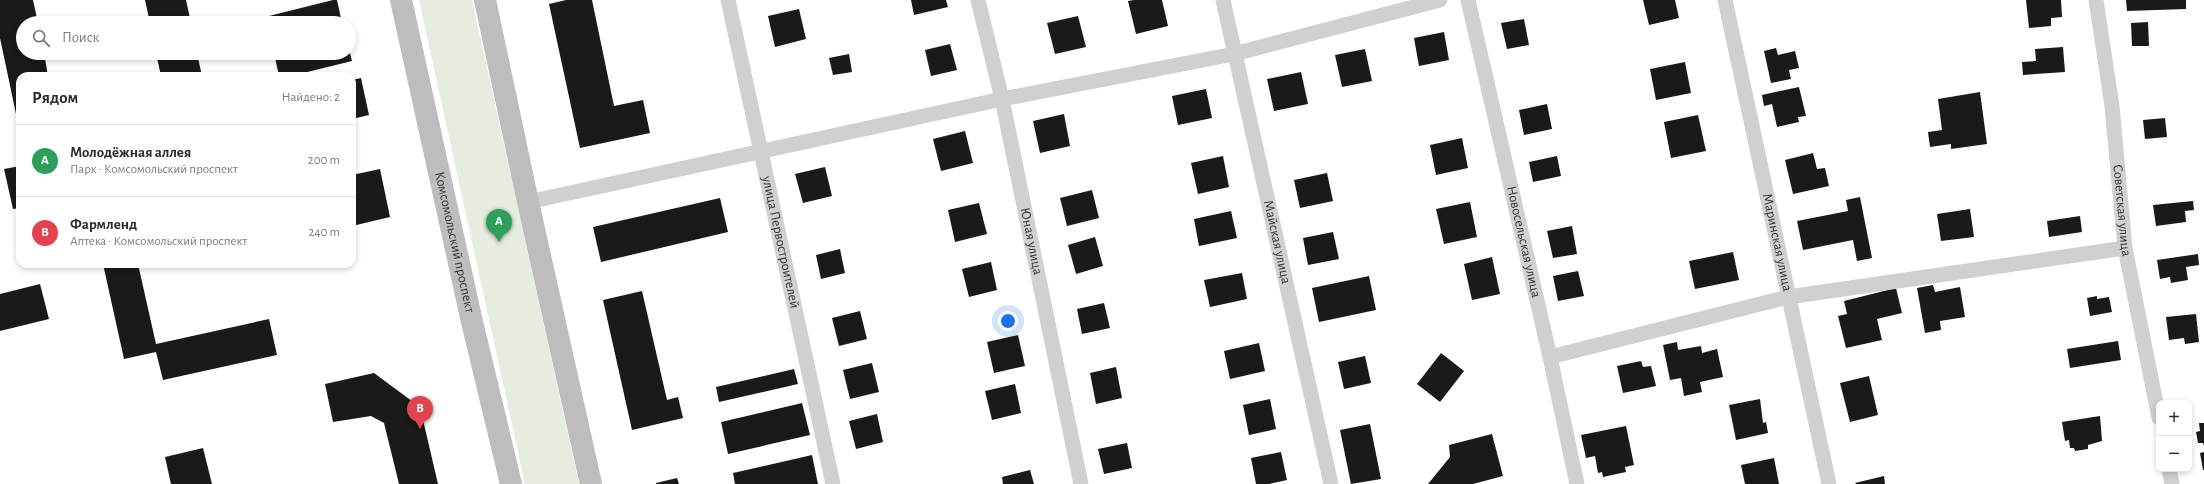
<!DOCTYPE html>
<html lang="ru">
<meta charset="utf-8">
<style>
:root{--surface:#fff;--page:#f7f7f7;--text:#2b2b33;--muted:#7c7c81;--line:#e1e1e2;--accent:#e63946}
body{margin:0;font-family:"Alegreya Sans",sans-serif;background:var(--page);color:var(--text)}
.controls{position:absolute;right:12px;bottom:12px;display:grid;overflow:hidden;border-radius:8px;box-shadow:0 2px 6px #0003}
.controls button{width:36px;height:36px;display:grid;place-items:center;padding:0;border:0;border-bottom:1px solid var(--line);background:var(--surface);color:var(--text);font:20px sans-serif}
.you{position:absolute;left:1008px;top:321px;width:14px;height:14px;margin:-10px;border:3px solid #fff;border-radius:50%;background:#1a73e8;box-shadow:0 0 0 6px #1a73e833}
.badge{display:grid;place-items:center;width:26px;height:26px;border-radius:50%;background:var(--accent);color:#fff;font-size:13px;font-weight:700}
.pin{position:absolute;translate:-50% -33px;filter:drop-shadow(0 1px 2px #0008)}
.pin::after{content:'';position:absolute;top:21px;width:14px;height:12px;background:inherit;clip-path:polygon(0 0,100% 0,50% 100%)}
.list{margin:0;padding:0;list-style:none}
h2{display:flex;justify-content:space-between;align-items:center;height:52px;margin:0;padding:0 16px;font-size:17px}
h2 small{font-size:13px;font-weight:400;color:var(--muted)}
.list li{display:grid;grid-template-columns:26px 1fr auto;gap:12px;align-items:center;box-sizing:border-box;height:72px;padding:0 16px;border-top:1px solid var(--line)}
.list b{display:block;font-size:15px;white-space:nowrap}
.list p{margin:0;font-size:13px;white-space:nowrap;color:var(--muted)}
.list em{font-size:13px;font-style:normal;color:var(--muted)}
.icon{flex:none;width:22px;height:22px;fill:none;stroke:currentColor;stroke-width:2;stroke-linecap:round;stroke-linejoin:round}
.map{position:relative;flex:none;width:2204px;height:484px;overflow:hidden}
.search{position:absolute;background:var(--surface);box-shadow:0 2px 6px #0003;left:16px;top:16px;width:340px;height:44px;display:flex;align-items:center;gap:10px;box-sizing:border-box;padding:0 14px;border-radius:22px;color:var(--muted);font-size:15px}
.panel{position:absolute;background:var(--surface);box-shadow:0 2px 6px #0003;left:16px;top:72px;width:340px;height:196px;border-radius:12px}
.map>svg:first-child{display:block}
.green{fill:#e6ecdf}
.building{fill:#1a1a1a}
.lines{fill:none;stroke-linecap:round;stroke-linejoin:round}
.street{stroke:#d0d0d0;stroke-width:15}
.secondary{stroke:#bdbdbd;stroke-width:22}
.labels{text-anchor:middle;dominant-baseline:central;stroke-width:4;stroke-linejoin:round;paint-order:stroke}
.street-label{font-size:14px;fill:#333;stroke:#fff}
</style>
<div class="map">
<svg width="2204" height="484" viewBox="0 0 2204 484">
<rect width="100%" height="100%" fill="#fff"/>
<polygon class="green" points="419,0 472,0 579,484 525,484"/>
<g class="building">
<polygon points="0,0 33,0 38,23 23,23 23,53 44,53 48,76 20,76 20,133 0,38"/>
<polygon points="145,0 186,0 191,23 150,23"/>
<polygon points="333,0 337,0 342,23 266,23 265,17"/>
<polygon points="566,0 592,0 614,106 643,100 650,133 580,148 549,4"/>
<polygon points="911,0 946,0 948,7 914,15"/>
<polygon points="1134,0 1162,0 1168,26 1136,34 1128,1"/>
<polygon points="1643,0 1675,0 1679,18 1649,25"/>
<polygon points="2026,0 2061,0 2062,17 2051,18 2051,26 2029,28"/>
<polygon points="2126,0 2186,0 2186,9 2127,11"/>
<polygon points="799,9 806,39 775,47 768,16"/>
<polygon points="1078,16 1086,47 1055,54 1047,23"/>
<polygon points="1524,19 1529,45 1507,49 1501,23"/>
<polygon points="2148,22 2149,46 2132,46 2131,23"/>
<polygon points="1444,32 1449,60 1419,66 1414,38"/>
<polygon points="950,44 957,70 931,76 925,50"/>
<polygon points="2063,47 2065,72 2023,75 2022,62 2036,61 2035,49"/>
<polygon points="1776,48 1778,55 1795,51 1799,68 1789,70 1791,79 1771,83 1764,51"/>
<polygon points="1365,49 1372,81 1342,87 1335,55"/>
<polygon points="156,53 197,53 202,76 161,76"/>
<polygon points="274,53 350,53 352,61 291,76 279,76"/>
<polygon points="849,54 852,72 833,75 829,58"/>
<polygon points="1685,62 1691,93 1656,100 1650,69"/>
<polygon points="1301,72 1308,104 1274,111 1267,79"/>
<polygon points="361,78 369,115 352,119 352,80"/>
<polygon points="1799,87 1806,116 1798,117 1799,122 1777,127 1772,104 1764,106 1762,95"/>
<polygon points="1206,89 1212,118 1178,125 1172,96"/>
<polygon points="1980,92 1987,144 1951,149 1951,144 1930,147 1928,132 1942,130 1938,99"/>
<polygon points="1547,104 1552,129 1524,135 1519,110"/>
<polygon points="1064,114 1070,146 1040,153 1033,121"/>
<polygon points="1698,115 1706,151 1671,158 1664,122"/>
<polygon points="2165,118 2167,137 2145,139 2143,120"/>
<polygon points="965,131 973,163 941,171 933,139"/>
<polygon points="1462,138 1468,168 1436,175 1430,145"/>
<polygon points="1813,153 1817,169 1825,168 1829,186 1793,194 1785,160"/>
<polygon points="1223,156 1229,187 1198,194 1191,163"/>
<polygon points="1557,156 1561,176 1533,182 1529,162"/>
<polygon points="20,166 20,208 13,209 4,169"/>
<polygon points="825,167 832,196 803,203 795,174"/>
<polygon points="380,169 390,217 352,226 352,175"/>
<polygon points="1327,173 1333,201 1300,208 1294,180"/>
<polygon points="1092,190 1099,218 1067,226 1060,198"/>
<polygon points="1860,197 1872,258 1857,261 1853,240 1803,250 1797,221 1848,211 1846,200"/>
<polygon points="720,198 728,232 601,262 593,227"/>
<polygon points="2193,201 2194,210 2185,211 2186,222 2156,226 2153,205"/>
<polygon points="1470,202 1477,237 1444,244 1436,209"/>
<polygon points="979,203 987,234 955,242 948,210"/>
<polygon points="1970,209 1974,237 1941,241 1937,214"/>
<polygon points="1231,211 1237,238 1199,246 1194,219"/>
<polygon points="2080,216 2082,232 2049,237 2047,221"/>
<polygon points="1572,226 1577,254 1553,258 1547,231"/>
<polygon points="1333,232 1339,259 1308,265 1303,238"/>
<polygon points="1095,237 1103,266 1076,274 1068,245"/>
<polygon points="840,249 845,273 821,279 816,255"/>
<polygon points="1733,252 1739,280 1695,289 1689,261"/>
<polygon points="2198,254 2199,265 2186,267 2188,280 2171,283 2170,277 2160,279 2157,260"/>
<polygon points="1492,257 1500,294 1472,300 1464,264"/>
<polygon points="991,262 997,290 969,297 962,269"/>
<polygon points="103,264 138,264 156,344 269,319 277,355 163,380 156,352 124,359"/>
<polygon points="1578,271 1584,296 1558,301 1553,276"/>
<polygon points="1242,273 1247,299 1210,307 1204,280"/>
<polygon points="1369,276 1376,310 1319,322 1312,288"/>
<polygon points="40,284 49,319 0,331 0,294"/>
<polygon points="1933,285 1935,292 1960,287 1965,317 1940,321 1941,330 1925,333 1917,288"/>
<polygon points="1896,288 1902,313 1877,319 1882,340 1846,348 1838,316 1847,314 1844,301"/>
<polygon points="642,291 667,400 678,397 683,418 632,430 603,300"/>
<polygon points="2097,296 2097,299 2109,297 2112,312 2090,316 2087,298"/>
<polygon points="1104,303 1110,328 1082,334 1077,309"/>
<polygon points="860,311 867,339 839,346 832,318"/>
<polygon points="2196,314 2199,342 2185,344 2184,338 2169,340 2166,317"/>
<polygon points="1018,335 1025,366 994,373 987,342"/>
<polygon points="2118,341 2121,360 2070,368 2067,349"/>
<polygon points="1677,342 1678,350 1701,346 1702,353 1717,349 1723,377 1700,382 1702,392 1684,396 1681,378 1670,380 1663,345"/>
<polygon points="1259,343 1265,371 1230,379 1224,351"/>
<polygon points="1441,353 1464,371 1440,402 1417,384"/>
<polygon points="1365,356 1371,383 1344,389 1338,362"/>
<polygon points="1641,361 1643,367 1651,366 1656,386 1623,393 1617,366"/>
<polygon points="872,363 879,392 850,399 843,370"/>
<polygon points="1116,367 1122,398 1096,404 1090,373"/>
<polygon points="794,369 798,384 719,402 716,387"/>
<polygon points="374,373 420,407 438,484 399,484 384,423 371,416 333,422 325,384"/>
<polygon points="1869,376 1878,415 1850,422 1840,383"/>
<polygon points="1015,384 1021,413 992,420 985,391"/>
<polygon points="1270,399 1276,429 1249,435 1243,405"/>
<polygon points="1760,399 1763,423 1766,422 1768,433 1736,440 1729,405"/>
<polygon points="802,403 810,435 728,454 721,422"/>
<polygon points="877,414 883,442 856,449 849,421"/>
<polygon points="2100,416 2102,441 2088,445 2088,449 2075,451 2074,448 2070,448 2069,440 2065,441 2062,422"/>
<polygon points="2199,423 2204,423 2204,446 2203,443 2198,443 2196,432 2200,431"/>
<polygon points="1370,424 1381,479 1351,484 1340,430"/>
<polygon points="1626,426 1634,465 1625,467 1626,472 1603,477 1602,472 1598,473 1595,456 1586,458 1581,435"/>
<polygon points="1492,434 1503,476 1473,484 1428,484 1450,457 1449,445"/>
<polygon points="1127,443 1132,468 1104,474 1098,449"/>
<polygon points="203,448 212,484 171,484 165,457"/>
<polygon points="1281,452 1287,480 1269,484 1256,484 1251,458"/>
<polygon points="2204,452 2204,470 2203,470 2200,453"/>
<polygon points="812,455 818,484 735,484 733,473"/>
<polygon points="1774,458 1779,484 1745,484 1741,465"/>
<polygon points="1030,470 1034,484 1003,484 1002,477"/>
<polygon points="1884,476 1885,484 1856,484 1855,483"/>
<polygon points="677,478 679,484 656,484 656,483"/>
</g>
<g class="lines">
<g class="street">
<path id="s1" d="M728,0L833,484"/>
<path id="s2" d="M978,0L1002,99L1081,484"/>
<path id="s3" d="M1223,0L1331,484"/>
<path id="s4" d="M1468,0L1550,357L1577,484"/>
<path id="s5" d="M1725,0L1829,484"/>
<path id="s6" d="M2096,0L2112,106L2125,248L2159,418"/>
<polyline points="528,202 1002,99 1234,54 1440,0"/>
<polyline points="1550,357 1788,297 2125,248"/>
<polyline points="2169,469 2172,484"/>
</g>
<g class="secondary">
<path id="s7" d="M401,0L472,322L511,484"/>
<polyline points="485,0 528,202 591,484"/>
</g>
</g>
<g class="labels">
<g class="street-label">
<text stroke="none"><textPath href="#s6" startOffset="212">Советская улица</textPath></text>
<text stroke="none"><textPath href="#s7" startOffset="248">Комсомольский проспект</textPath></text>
<text stroke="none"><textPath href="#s1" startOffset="248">улица Первостроителей</textPath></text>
<text stroke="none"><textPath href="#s2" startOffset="247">Юная улица</textPath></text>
<text stroke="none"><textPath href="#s3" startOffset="248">Майская улица</textPath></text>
<text stroke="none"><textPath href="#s4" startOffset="248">Новосельская улица</textPath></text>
<text stroke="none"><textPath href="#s5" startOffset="248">Маринская улица</textPath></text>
</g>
</g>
</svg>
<div class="controls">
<button>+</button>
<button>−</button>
</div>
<div class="you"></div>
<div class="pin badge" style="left:499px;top:242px;background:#2e9e5b">A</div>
<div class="pin badge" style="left:420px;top:429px;background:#e0444e">B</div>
<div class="search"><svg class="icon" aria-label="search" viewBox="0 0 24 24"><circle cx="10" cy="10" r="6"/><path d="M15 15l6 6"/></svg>Поиск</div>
<section class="panel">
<h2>Рядом<small>Найдено: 2</small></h2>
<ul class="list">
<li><span class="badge" style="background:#2e9e5b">A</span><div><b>Молодёжная аллея</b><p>Парк · Комсомольский проспект</p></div><em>200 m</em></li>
<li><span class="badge" style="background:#e0444e">B</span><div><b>Фармленд</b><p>Аптека · Комсомольский проспект</p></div><em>240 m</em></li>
</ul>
</section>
</div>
